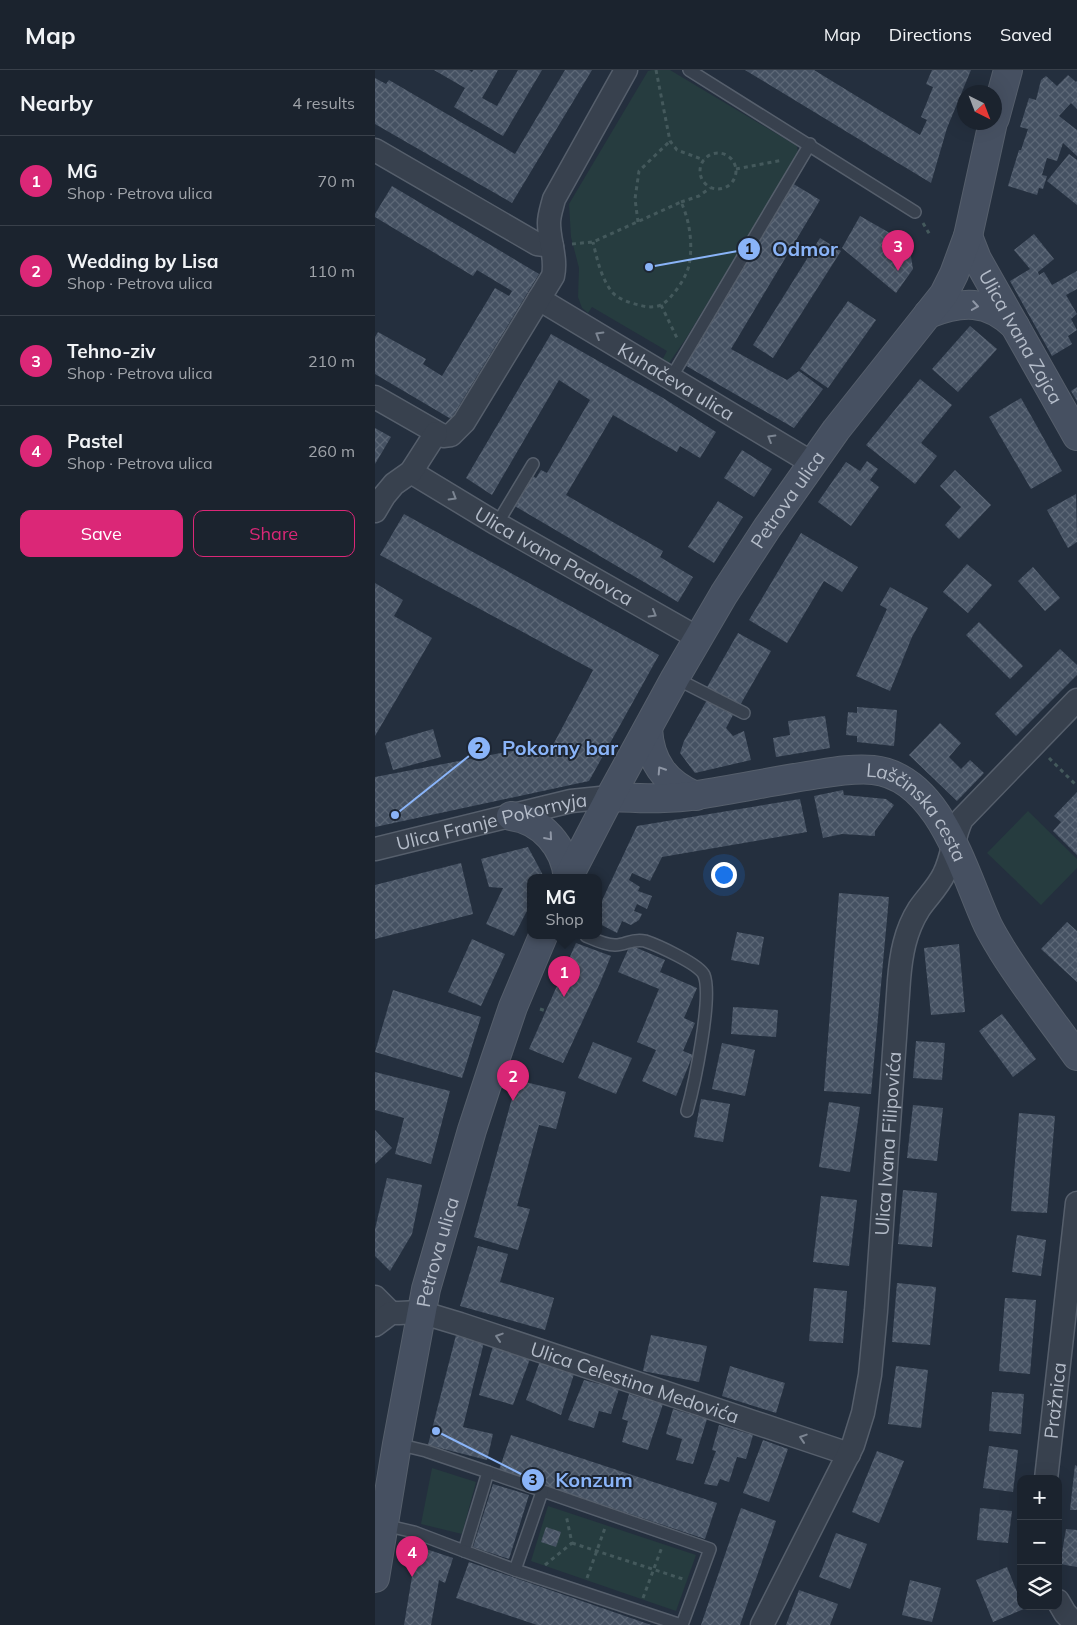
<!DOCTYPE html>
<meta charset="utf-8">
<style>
:root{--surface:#1b232e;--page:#282f3a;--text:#f1f3f6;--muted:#a0a4aa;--line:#39404a;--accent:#db2777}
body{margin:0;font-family:Mulish,sans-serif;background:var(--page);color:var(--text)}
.controls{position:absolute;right:15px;bottom:15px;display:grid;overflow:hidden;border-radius:10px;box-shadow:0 5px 20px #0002}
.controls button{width:45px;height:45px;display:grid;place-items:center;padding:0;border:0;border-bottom:1px solid var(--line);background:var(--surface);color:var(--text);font:25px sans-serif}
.compass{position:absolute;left:582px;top:15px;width:45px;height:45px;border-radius:50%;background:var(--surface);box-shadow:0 5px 20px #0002;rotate:138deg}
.you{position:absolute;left:348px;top:804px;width:18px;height:18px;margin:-12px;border:4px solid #fff;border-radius:50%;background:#1a73e8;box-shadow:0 0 0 8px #1a73e833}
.badge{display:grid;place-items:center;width:32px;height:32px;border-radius:50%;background:var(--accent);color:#fff;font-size:16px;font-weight:700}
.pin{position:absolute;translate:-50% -41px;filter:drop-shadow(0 1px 2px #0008)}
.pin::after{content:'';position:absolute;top:26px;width:18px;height:15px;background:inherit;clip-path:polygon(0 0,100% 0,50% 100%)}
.popup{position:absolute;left:152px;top:804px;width:75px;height:65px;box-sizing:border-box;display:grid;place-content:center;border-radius:10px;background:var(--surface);filter:drop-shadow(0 1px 4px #0005);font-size:16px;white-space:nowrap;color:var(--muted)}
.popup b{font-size:19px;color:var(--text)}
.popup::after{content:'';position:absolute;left:50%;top:100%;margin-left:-10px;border:10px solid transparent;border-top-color:var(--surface)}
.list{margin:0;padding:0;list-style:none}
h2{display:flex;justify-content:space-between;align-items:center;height:65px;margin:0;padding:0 20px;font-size:21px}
h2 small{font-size:16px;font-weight:400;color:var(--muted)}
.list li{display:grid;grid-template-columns:32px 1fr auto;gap:15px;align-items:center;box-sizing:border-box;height:90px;padding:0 20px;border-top:1px solid var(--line)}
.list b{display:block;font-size:19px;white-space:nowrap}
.list p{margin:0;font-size:16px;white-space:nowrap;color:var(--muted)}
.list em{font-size:16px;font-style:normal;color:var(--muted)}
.actions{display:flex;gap:10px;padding:15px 20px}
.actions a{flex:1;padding:11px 0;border:1px solid var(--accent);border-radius:10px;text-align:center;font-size:18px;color:var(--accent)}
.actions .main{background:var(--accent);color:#fff}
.icon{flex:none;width:28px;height:28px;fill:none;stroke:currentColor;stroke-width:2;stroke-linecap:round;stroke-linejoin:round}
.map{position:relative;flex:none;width:702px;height:1555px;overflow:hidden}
header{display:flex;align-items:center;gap:30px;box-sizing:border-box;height:70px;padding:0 25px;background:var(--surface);border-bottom:1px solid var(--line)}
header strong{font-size:24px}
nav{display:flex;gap:28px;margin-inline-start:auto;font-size:18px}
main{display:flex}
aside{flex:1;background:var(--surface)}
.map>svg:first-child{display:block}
.green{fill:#263c3f}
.building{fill:url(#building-cross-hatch)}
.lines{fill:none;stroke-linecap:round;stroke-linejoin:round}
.lane-casing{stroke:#565f6c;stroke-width:14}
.street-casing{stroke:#565f6c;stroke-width:25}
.secondary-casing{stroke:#565f6c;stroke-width:30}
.path{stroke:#44595c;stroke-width:3;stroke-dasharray:4 4;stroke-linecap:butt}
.lane{stroke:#38414e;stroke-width:11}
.street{stroke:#38414e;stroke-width:22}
.secondary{stroke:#465061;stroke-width:28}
.oneway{stroke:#8e96a5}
.oneway2{stroke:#7c8592}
.labels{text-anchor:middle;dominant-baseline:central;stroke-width:4;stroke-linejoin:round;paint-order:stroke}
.street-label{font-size:19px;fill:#b4bcc9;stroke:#1d2633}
.leader{fill:none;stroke:#8ab4f8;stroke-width:2}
.callout-dot{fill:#8ab4f8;stroke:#1d2633;stroke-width:2}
.mark-label{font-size:15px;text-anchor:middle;font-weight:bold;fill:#111}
.callout-label{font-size:20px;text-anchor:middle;font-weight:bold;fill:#8ab4f8;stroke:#1d2633;stroke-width:4;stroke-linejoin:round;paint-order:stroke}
</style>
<header>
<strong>Map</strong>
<nav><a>Map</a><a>Directions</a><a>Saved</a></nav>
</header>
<main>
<aside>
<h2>Nearby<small>4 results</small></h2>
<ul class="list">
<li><span class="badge">1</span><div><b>MG</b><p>Shop · Petrova ulica</p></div><em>70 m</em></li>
<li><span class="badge">2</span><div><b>Wedding by Lisa</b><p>Shop · Petrova ulica</p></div><em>110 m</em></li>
<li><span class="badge">3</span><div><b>Tehno-ziv</b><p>Shop · Petrova ulica</p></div><em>210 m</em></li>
<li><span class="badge">4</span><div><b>Pastel</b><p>Shop · Petrova ulica</p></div><em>260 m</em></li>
</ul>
<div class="actions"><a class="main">Save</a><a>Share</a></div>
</aside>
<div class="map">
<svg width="702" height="1555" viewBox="0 0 702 1555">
<defs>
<pattern id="building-cross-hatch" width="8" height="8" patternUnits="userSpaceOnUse" patternTransform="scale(1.25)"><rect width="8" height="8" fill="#455162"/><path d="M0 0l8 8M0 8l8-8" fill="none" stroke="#5d6877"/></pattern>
</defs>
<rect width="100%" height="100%" fill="#242f3e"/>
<g class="green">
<polygon points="277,0 295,0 422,76 423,84 310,270 294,293 291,294 285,294 292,281 217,237 213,243 207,238 203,227 204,198 196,167 194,134 273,1"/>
<polygon points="653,741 702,789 702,798 666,835 612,783"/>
<polygon points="57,1398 101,1412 87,1464 46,1454"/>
<polygon points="173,1436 321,1485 301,1541 156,1491"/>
</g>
<g class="building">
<polygon points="59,0 94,0 97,2 98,0 123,0 107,28 122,36 143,0 167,0 128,66 79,37 90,18"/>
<polygon points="190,0 217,0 137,133 0,54 0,8 11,14 14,10 140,84"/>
<polygon points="370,0 439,0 545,65 552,50 546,47 558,17 551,14 557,0 596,0 572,58 556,113"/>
<polygon points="693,5 701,12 702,11 702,39 696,33 684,46 702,60 702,86 688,73 682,91 672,88 667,105 672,106 668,119 664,118 662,125 633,116 644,80 646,80 653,59 645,57 654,28 661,30 666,10 671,6 682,16"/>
<polygon points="694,84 702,90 702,135 672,111"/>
<polygon points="417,113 445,130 356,279 412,310 424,301 448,319 419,358 308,294"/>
<polygon points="17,116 164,204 76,349 0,304 0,267 3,262 51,289 48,294 67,306 120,218 134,226 137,221 102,200 98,206 0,147 0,144"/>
<polygon points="485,146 534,174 538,199 521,223 467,178"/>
<polygon points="659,164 679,189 663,202 664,205 669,202 677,215 702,201 702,219 691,225 702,244 696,249 702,260 693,266 697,274 677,286 635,211 655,199 639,180"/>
<polygon points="445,168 466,181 398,288 378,275"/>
<polygon points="473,231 501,250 453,318 425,299"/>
<polygon points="595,256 622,279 583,322 557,299"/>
<polygon points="176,264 288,328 341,362 325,388 305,376 302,382 238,345 191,425 288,481 285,487 318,507 303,532 138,435 156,405 161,408 166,400 172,403 215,330 184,310 117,425 91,408"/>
<polygon points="545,309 577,335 546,373 562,386 540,414 491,375"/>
<polygon points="702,317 702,331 696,321"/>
<polygon points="646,328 687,401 656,419 614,347"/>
<polygon points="0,358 16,367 0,394"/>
<polygon points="367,380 397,399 379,427 349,408"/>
<polygon points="492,391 503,399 495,410 504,417 476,456 443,432 471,392 485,401"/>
<polygon points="580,400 616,435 584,469 570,455 586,437 565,416"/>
<polygon points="701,424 702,472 693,478 672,440"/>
<polygon points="343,431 368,447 339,493 313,477"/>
<polygon points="29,444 284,585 214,711 0,757 0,707 179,673 218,600 5,485"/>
<polygon points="426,463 483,497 467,522 449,511 412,573 374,550"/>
<polygon points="592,494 617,515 593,543 568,522"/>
<polygon points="658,497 685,528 670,541 643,511"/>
<polygon points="0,513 28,530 19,546 57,568 0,666"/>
<polygon points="515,517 553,538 537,567 515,621 481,606 512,539 505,535"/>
<polygon points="604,552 648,596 635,609 591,565"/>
<polygon points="363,563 396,581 364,637 331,619"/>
<polygon points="685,579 702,595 702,605 641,666 620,644"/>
<polygon points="332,630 358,645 351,658 358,666 369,661 376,690 320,703 305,683 309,671"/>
<polygon points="482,637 522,640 519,676 482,672 482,666 471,665 473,642 482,643"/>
<polygon points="450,646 455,678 401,687 398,668 415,665 413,651"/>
<polygon points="565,653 586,673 574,687 586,699 595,690 609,703 582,731 534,685"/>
<polygon points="58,659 66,687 18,700 10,673"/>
<polygon points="468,720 469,725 511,729 519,735 500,761 500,766 467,764 448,768 439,726"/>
<polygon points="702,722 702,785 678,761 686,752 679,746"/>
<polygon points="425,729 432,762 287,787 275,811 257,803 254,810 265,817 263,821 277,826 272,839 262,834 259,841 267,844 264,850 256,855 247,851 242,863 223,853 223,839 262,756"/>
<polygon points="153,777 169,807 155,808 155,835 139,866 111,854 128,818 114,817 106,789"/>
<polygon points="86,793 98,844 0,869 0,815"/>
<polygon points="464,823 514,827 496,1024 449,1021"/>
<polygon points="692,852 702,861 702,912 666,879"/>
<polygon points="362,862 389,867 384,895 356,890"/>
<polygon points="97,869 130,884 106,936 73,922"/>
<polygon points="201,873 236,886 225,913 188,993 154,979"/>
<polygon points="584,874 590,942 556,945 549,878"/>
<polygon points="255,875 290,890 285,902 322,918 309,948 320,953 308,981 318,985 301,1026 267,1011 281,980 262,972 284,919 243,902"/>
<polygon points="18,920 106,947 87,1008 0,982"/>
<polygon points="358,937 403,940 401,967 356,964"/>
<polygon points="627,944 661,989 638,1007 604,961"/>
<polygon points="541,971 570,973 567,1010 538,1008"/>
<polygon points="218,972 257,988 241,1024 203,1008"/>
<polygon points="347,973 380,980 370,1026 337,1019"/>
<polygon points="0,1002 75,1021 56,1094 20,1084 29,1048 0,1040"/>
<polygon points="142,1010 191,1022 181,1059 164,1055 142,1136 155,1139 143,1180 99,1167"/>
<polygon points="326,1029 355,1034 348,1072 319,1067"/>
<polygon points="454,1032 485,1037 475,1102 444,1097"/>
<polygon points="538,1035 568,1038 562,1091 532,1088"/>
<polygon points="644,1043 680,1046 672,1143 636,1141"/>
<polygon points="0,1060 17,1078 0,1094"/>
<polygon points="12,1108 47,1115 37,1164 15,1201 0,1186 0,1159"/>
<polygon points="528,1120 562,1123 557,1177 523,1174"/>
<polygon points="446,1126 482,1130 474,1196 438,1192"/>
<polygon points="642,1165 671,1170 666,1206 637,1202"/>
<polygon points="103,1176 133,1184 125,1212 179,1228 170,1260 85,1236"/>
<polygon points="522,1213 561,1217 555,1275 517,1272"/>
<polygon points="439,1218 472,1221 468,1273 434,1271"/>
<polygon points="630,1228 661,1230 655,1304 624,1301"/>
<polygon points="81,1265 109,1272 88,1357 118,1364 112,1390 53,1375"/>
<polygon points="276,1265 332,1276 324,1312 268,1301"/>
<polygon points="118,1276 155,1289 138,1335 104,1325"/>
<polygon points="165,1291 199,1304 186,1345 151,1330"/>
<polygon points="355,1296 410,1313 401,1343 347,1326"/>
<polygon points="521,1296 553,1300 546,1358 513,1354"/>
<polygon points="209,1310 244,1319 236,1344 224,1341 219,1358 193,1350"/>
<polygon points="617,1322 649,1324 646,1364 614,1361"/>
<polygon points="254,1324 288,1334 273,1380 247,1372 253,1351 247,1349"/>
<polygon points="298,1339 332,1349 318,1394 301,1390 307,1369 291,1364"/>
<polygon points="344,1355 378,1365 371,1389 362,1387 354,1412 345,1409 342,1416 329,1414 341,1381 337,1380"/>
<polygon points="136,1365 342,1433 330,1469 124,1400"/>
<polygon points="388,1370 413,1379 394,1432 368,1423"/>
<polygon points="614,1376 643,1380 638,1422 608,1418"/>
<polygon points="502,1381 529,1391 504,1453 477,1442"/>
<polygon points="700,1395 702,1396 702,1440 695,1440"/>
<polygon points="118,1414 154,1425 134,1489 98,1477"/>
<polygon points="366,1438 401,1451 365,1555 326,1555"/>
<polygon points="605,1438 637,1441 633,1473 602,1470"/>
<polygon points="171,1457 186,1462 181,1477 166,1472"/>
<polygon points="691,1459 702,1460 702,1497 685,1494"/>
<polygon points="461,1463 492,1474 475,1519 444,1507"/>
<polygon points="42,1476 78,1488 70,1513 64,1510 56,1555 29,1555"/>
<polygon points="94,1492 276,1555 162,1555 81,1528"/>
<polygon points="632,1497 646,1532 646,1536 648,1536 649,1539 618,1552 601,1510"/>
<polygon points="535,1510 566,1518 557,1552 527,1545"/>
<polygon points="424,1520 463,1534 455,1555 411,1555"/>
</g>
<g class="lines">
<defs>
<g id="lane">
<polyline points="314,0 540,142"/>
<polyline points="296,308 435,74"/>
<polyline points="122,454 158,394"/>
<polyline points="300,608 369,643"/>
<path d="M211,866C220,870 230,875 240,875C251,875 257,868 270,871C282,875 324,894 329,905C338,927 319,1016 312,1041"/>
<polyline points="113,1402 335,1479 307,1555"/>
<polyline points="9,1455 39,1462 89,1481 113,1402 51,1381 22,1374"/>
<polyline points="89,1481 143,1501 306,1555"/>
<polyline points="140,1500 167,1422"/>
</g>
<g id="street">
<polyline points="0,80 162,174 177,176"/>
<path id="s1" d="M164,229L437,393"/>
<path d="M0,327L68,366L76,365L89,352L178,206C182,188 174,171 174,153C174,145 177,137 179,129L251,0"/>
<path id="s2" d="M36,402L122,454L323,568"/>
<polyline points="0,441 9,426 19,414 36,402 61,363"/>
<path id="s3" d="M0,779L196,731L235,727"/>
<polyline points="0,1227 16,1243"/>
<path id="s4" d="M0,1255L16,1243H24L45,1242L85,1254L474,1384"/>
<path id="s5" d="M671,1409L702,1133"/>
<polyline points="683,1531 690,1543 701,1555"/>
<path id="s6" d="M387,1555L478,1375L488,1343L495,1305L501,1241L524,910C526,885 530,861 544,839C552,827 563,817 569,804C578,786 578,767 587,749L702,630"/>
</g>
<g id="secondary">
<polyline points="620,48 633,0"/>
<path id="s7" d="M593,166L602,189L702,366"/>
<path d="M553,244C586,231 613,229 640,256"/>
<path d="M273,659C275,692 290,713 321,726"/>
<path id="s8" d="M235,727C264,728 293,730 322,725C361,719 399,711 438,705C457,702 478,698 498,700C564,707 588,800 611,851C615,861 622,871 627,880C650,917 677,951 702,986"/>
<path d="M136,746C167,750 190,777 193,808"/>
<path id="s9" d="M193,808L235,727L300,608L349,524L392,458L461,360L569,224L579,204L593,166L618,52"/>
<path id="s10" d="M0,1508L22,1374L51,1219L97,1060L119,993L138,937L168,866"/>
</g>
</defs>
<use href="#lane" class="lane-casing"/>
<use href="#street" class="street-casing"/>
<use href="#secondary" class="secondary-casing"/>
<g class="path">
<polyline points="281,0 295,71 302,80 329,90"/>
<circle cx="343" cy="101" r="18"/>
<polyline points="361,99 408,90"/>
<polyline points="306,132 324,126 335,118"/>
<polyline points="263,152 260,129 264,101 295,71"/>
<polyline points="548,153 555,165"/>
<path d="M197,174L218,172L306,132C315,151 318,175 314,195C312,207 296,230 286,235C278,238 271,237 264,235C255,233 243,229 237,222C226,208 222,189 218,172"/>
<polyline points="286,235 302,268"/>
<polyline points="674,688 702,716"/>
<polyline points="165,939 171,941"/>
<polyline points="197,1473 308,1509"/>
<polyline points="170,1495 197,1473 191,1445"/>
<polyline points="212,1508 230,1458"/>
<polyline points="268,1528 287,1477"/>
</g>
<use href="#lane" class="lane"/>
<use href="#street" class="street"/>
<use href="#secondary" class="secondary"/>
</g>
<defs><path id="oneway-chevron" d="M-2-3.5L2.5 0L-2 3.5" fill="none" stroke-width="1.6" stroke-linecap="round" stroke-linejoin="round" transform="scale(1.25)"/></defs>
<g class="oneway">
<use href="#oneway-chevron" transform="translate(600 236) rotate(9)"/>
<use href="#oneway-chevron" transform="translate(286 700) rotate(-123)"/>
<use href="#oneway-chevron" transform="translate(174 767) rotate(49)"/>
</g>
<g class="oneway2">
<use href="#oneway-chevron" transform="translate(224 265) rotate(-149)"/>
<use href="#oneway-chevron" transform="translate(396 368) rotate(-149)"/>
<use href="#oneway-chevron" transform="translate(78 427) rotate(31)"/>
<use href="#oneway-chevron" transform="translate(278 544) rotate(30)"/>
<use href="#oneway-chevron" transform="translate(124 1267) rotate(-162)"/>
<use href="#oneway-chevron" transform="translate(428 1368) rotate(-162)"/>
</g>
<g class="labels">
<g class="street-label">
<text stroke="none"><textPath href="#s7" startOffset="114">Ulica Ivana Zajca</textPath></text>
<text stroke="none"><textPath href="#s1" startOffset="160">Kuhačeva ulica</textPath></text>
<text stroke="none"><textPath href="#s9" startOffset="438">Petrova ulica</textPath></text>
<text stroke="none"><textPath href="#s2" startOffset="166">Ulica Ivana Padovca</textPath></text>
<text stroke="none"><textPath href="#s8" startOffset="328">Laščinska cesta</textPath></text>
<text stroke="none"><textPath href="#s3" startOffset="120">Ulica Franje Pokornyja</textPath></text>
<text stroke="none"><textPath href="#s6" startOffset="506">Ulica Ivana Filipovića</textPath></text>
<text stroke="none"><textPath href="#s10" startOffset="332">Petrova ulica</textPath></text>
<text stroke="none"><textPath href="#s4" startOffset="275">Ulica Celestina Medovića</textPath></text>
<text stroke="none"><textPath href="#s5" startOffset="79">Pražnica</textPath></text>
</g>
</g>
<path class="leader" d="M274 197L374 179M20 745L104 678M61 1361L158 1410"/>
<g class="callout-dot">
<circle cx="274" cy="197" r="5"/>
<circle cx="20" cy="745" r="5"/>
<circle cx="61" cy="1361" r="5"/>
<circle cx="374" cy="179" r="12"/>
<circle cx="104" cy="678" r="12"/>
<circle cx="158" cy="1410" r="12"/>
</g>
<g class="mark-label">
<text x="374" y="184">1</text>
<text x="104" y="683">2</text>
<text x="158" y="1415">3</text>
</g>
<g class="callout-label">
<text x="430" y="186">Odmor</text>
<text x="185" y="685">Pokorny bar</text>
<text x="219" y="1417">Konzum</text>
</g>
</svg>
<div class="controls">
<button>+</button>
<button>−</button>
<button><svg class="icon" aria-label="layers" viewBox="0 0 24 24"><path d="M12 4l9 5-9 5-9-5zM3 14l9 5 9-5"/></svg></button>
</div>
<svg class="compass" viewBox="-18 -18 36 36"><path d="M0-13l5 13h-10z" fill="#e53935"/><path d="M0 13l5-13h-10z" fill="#a0a4aa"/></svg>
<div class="you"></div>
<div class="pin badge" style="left:189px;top:927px">1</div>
<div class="popup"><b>MG</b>Shop</div>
<div class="pin badge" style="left:138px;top:1031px">2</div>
<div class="pin badge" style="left:523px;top:201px">3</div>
<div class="pin badge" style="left:37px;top:1507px">4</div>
</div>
</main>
